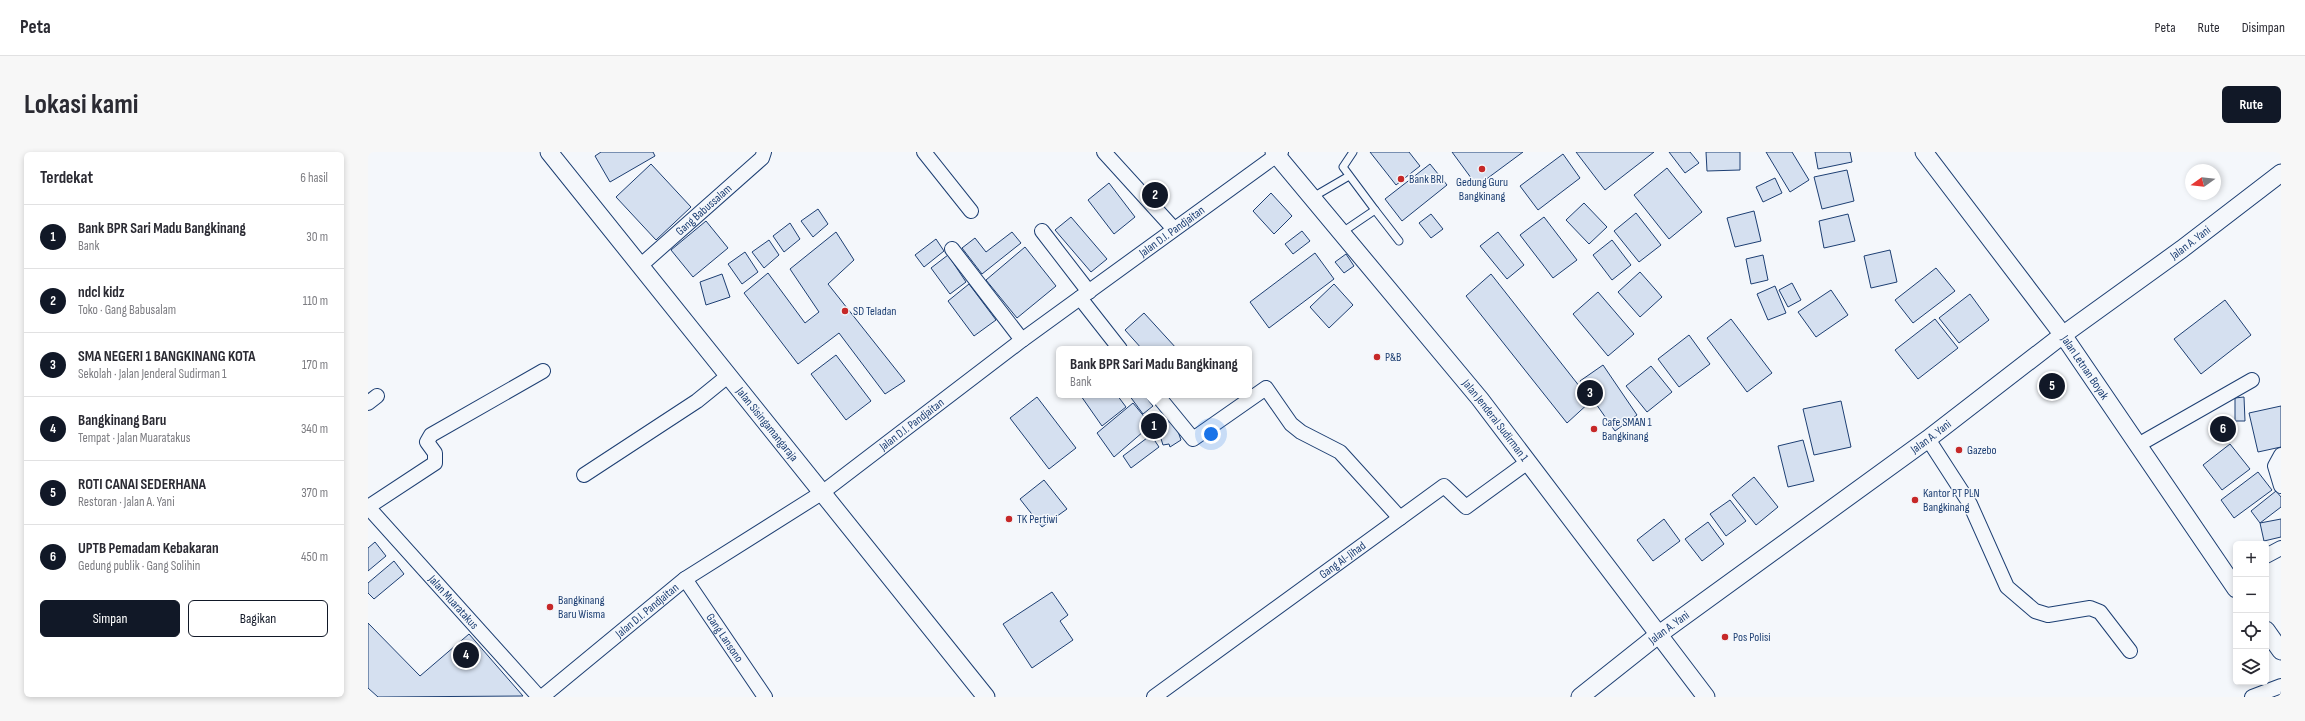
<!DOCTYPE html>
<html lang="id">
<meta charset="utf-8">
<style>
:root{--surface:#fff;--page:#f7f7f7;--text:#2b2b33;--muted:#7c7c81;--line:#e1e1e2;--accent:#111827}
body{margin:0;font-family:"Sofia Sans Condensed",sans-serif;background:var(--page);color:var(--text)}
.controls{position:absolute;right:12px;bottom:12px;display:grid;overflow:hidden;border-radius:6px;box-shadow:0 2px 6px #0003}
.controls button{width:36px;height:36px;display:grid;place-items:center;padding:0;border:0;border-bottom:1px solid var(--line);background:var(--surface);color:var(--text);font:20px sans-serif}
.compass{position:absolute;left:1817px;top:12px;width:36px;height:36px;border-radius:50%;background:var(--surface);box-shadow:0 2px 6px #0003;rotate:255deg}
.you{position:absolute;left:843px;top:282px;width:14px;height:14px;margin:-10px;border:3px solid #fff;border-radius:50%;background:#1a73e8;box-shadow:0 0 0 6px #1a73e833}
.badge{display:grid;place-items:center;width:26px;height:26px;border-radius:50%;background:var(--accent);color:#fff;font-size:13px;font-weight:700}
.pin{position:absolute;translate:-50% -50%;border:2px solid #fff;box-shadow:0 1px 4px #0006}
.popup{position:absolute;left:688px;top:194px;width:196px;height:52px;box-sizing:border-box;display:grid;place-content:center;border-radius:6px;background:var(--surface);filter:drop-shadow(0 1px 3px #0005);font-size:13px;white-space:nowrap;color:var(--muted)}
.popup b{font-size:15px;color:var(--text)}
.popup::after{content:'';position:absolute;left:50%;top:100%;margin-left:-8px;border:8px solid transparent;border-top-color:var(--surface)}
.list{margin:0;padding:0;list-style:none}
h2{display:flex;justify-content:space-between;align-items:center;height:52px;margin:0;padding:0 16px;font-size:17px}
h2 small{font-size:13px;font-weight:400;color:var(--muted)}
.list li{display:grid;grid-template-columns:26px 1fr auto;gap:12px;align-items:center;box-sizing:border-box;height:64px;padding:0 16px;border-top:1px solid var(--line)}
.list b{display:block;font-size:15px;white-space:nowrap}
.list p{margin:0;font-size:13px;white-space:nowrap;color:var(--muted)}
.list em{font-size:13px;font-style:normal;color:var(--muted)}
.actions{display:flex;gap:8px;padding:12px 16px}
.actions a{flex:1;padding:9px 0;border:1px solid var(--accent);border-radius:6px;text-align:center;font-size:14px;color:var(--accent)}
.actions .main{background:var(--accent);color:#fff}
.icon{flex:none;width:22px;height:22px;fill:none;stroke:currentColor;stroke-width:2;stroke-linecap:round;stroke-linejoin:round}
.map{position:relative;flex:none;width:1913px;height:545px;overflow:hidden;border-radius:6px}
header{display:flex;align-items:center;gap:24px;box-sizing:border-box;height:56px;padding:0 20px;background:var(--surface);border-bottom:1px solid var(--line)}
header strong{font-size:19px}
nav{display:flex;gap:22px;margin-inline-start:auto;font-size:14px}
.intro{display:flex;align-items:center;justify-content:space-between;box-sizing:border-box;height:96px;padding:0 24px}
h1{margin:0;font-size:28px}
.button{padding:10px 18px;border-radius:6px;background:var(--accent);color:#fff;font-size:14px;font-weight:700}
main{display:flex;gap:24px;padding:0 24px}
aside{flex:1;background:var(--surface);border-radius:6px;box-shadow:0 2px 6px #0003}
.map>svg:first-child{display:block}
.building{fill:#d5e0f0;stroke:#1d3f73}
.lines{fill:none;stroke-linecap:round;stroke-linejoin:round}
.service-casing{stroke:#1d3f73;stroke-width:9}
.minor-casing{stroke:#1d3f73;stroke-width:16}
.tertiary-casing{stroke:#1d3f73;stroke-width:19}
.service{stroke:#f4f7fb;stroke-width:7}
.minor{stroke:#f4f7fb;stroke-width:14}
.tertiary{stroke:#f4f7fb;stroke-width:17}
.poi-dot{fill:#c62828;stroke:#f4f7fb;stroke-width:1.5}
.labels{text-anchor:middle;dominant-baseline:central;stroke-width:3;stroke-linejoin:round;paint-order:stroke}
.poi-label{font-size:12px;fill:#1d3f73;stroke:#f4f7fb;text-anchor:start}
.street-label{font-size:12px;fill:#1d3f73;stroke:#f4f7fb}
</style>
<header>
<strong>Peta</strong>
<nav><a>Peta</a><a>Rute</a><a>Disimpan</a></nav>
</header>
<div class="intro"><h1>Lokasi kami</h1><a class="button">Rute</a></div>
<main>
<aside>
<h2>Terdekat<small>6 hasil</small></h2>
<ul class="list">
<li><span class="badge">1</span><div><b>Bank BPR Sari Madu Bangkinang</b><p>Bank</p></div><em>30 m</em></li>
<li><span class="badge">2</span><div><b>ndcl kidz</b><p>Toko · Gang Babusalam</p></div><em>110 m</em></li>
<li><span class="badge">3</span><div><b>SMA NEGERI 1 BANGKINANG KOTA</b><p>Sekolah · Jalan Jenderal Sudirman 1</p></div><em>170 m</em></li>
<li><span class="badge">4</span><div><b>Bangkinang Baru</b><p>Tempat · Jalan Muaratakus</p></div><em>340 m</em></li>
<li><span class="badge">5</span><div><b>ROTI CANAI SEDERHANA</b><p>Restoran · Jalan A. Yani</p></div><em>370 m</em></li>
<li><span class="badge">6</span><div><b>UPTB Pemadam Kebakaran</b><p>Gedung publik · Gang Solihin</p></div><em>450 m</em></li>
</ul>
<div class="actions"><a class="main">Simpan</a><a>Bagikan</a></div>
</aside>
<div class="map">
<svg width="1913" height="545" viewBox="0 0 1913 545">
<rect width="100%" height="100%" fill="#f4f7fb"/>
<g class="building">
<polygon points="233,0 285,0 287,4 242,30 227,4"/>
<polygon points="1002,0 1041,0 1052,14 1028,33"/>
<polygon points="1084,0 1155,0 1109,34"/>
<polygon points="1208,0 1286,0 1237,38"/>
<polygon points="1301,0 1322,0 1331,11 1317,21"/>
<polygon points="1338,0 1372,0 1372,18 1339,19"/>
<polygon points="1398,0 1424,0 1441,28 1422,40"/>
<polygon points="1447,0 1482,0 1484,10 1450,17"/>
<polygon points="1195,2 1212,26 1170,58 1152,34"/>
<polygon points="283,12 323,55 288,88 248,45"/>
<polygon points="1062,12 1079,33 1034,69 1017,47"/>
<polygon points="1299,16 1334,60 1301,87 1266,43"/>
<polygon points="1479,18 1486,49 1454,57 1446,25"/>
<polygon points="1407,26 1414,41 1395,50 1388,35"/>
<polygon points="741,31 767,65 746,82 720,48"/>
<polygon points="903,41 924,64 906,82 885,59"/>
<polygon points="1216,51 1239,75 1221,92 1198,68"/>
<polygon points="450,57 460,72 445,85 433,69"/>
<polygon points="1386,59 1393,89 1367,95 1359,66"/>
<polygon points="1268,61 1293,93 1271,110 1246,79"/>
<polygon points="1063,62 1075,77 1063,86 1051,71"/>
<polygon points="1480,62 1487,89 1456,96 1451,69"/>
<polygon points="703,65 739,107 723,120 687,78"/>
<polygon points="1176,65 1209,108 1185,126 1152,83"/>
<polygon points="338,69 360,96 325,125 303,98"/>
<polygon points="422,71 432,87 416,100 405,84"/>
<polygon points="934,79 942,89 925,102 917,92"/>
<polygon points="468,80 486,108 460,132 537,229 517,242 471,181 430,212 376,141 400,121 437,171 451,160 422,117"/>
<polygon points="644,80 653,91 614,122 594,96 607,86 618,100"/>
<polygon points="1130,80 1156,113 1139,127 1112,94"/>
<polygon points="568,87 576,99 556,115 547,103"/>
<polygon points="401,88 411,103 396,116 384,100"/>
<polygon points="1244,88 1263,113 1244,128 1225,103"/>
<polygon points="657,95 688,134 649,166 618,128"/>
<polygon points="1522,98 1529,130 1503,136 1496,104"/>
<polygon points="377,100 390,120 374,132 360,112"/>
<polygon points="947,101 966,127 901,176 882,150"/>
<polygon points="978,102 986,114 976,121 967,110"/>
<polygon points="580,103 598,130 582,142 563,116"/>
<polygon points="1395,103 1400,128 1383,132 1378,107"/>
<polygon points="1568,116 1587,139 1545,171 1527,148"/>
<polygon points="1272,120 1294,145 1272,165 1250,140"/>
<polygon points="354,122 362,145 338,153 332,130"/>
<polygon points="1123,122 1223,249 1199,271 1098,144"/>
<polygon points="1424,131 1433,148 1420,155 1411,138"/>
<polygon points="601,132 628,168 606,184 580,149"/>
<polygon points="966,132 985,153 961,176 942,155"/>
<polygon points="1407,134 1418,161 1400,168 1389,142"/>
<polygon points="1463,138 1480,163 1448,185 1430,160"/>
<polygon points="1230,140 1266,182 1240,204 1205,162"/>
<polygon points="1602,142 1621,168 1591,191 1571,166"/>
<polygon points="1857,148 1883,183 1833,222 1806,187"/>
<polygon points="776,161 809,197 774,197 757,178"/>
<polygon points="1363,167 1404,221 1379,240 1339,186"/>
<polygon points="1567,167 1590,196 1550,227 1527,198"/>
<polygon points="1321,183 1342,212 1311,235 1290,207"/>
<polygon points="468,203 503,249 478,268 443,222"/>
<polygon points="1235,213 1269,263 1247,279 1212,229"/>
<polygon points="1283,214 1304,240 1279,260 1258,234"/>
<polygon points="715,243 749,243 758,255 734,274 713,244"/>
<polygon points="761,243 776,243 785,254 775,262"/>
<polygon points="669,245 708,296 681,317 642,266"/>
<polygon points="1876,245 1877,269 1867,269 1867,246"/>
<polygon points="1473,249 1483,295 1446,303 1435,257"/>
<polygon points="765,251 783,273 746,305 729,281"/>
<polygon points="1913,254 1913,295 1890,300 1881,261"/>
<polygon points="806,268 813,288 802,295 801,292 795,293 789,274"/>
<polygon points="783,283 791,295 763,316 755,304"/>
<polygon points="1435,288 1446,329 1420,335 1410,294"/>
<polygon points="1862,292 1882,317 1854,338 1835,313"/>
<polygon points="1890,320 1904,338 1866,366 1853,348"/>
<polygon points="1386,325 1410,355 1388,373 1364,343"/>
<polygon points="676,328 699,357 674,375 652,347"/>
<polygon points="1908,339 1913,345 1913,355 1892,371 1883,359"/>
<polygon points="1362,348 1378,369 1358,384 1342,362"/>
<polygon points="1296,367 1312,389 1285,409 1269,388"/>
<polygon points="1913,367 1913,385 1896,389 1892,371"/>
<polygon points="1340,370 1356,392 1334,409 1317,387"/>
<polygon points="7,390 18,404 0,419 0,396"/>
<polygon points="26,409 36,422 6,447 0,441 0,431"/>
<polygon points="684,440 700,463 692,469 705,488 664,516 635,472"/>
<polygon points="0,471 52,524 101,482 155,544 10,545 0,536"/>
</g>
<g class="lines">
<defs>
<g id="service">
<polyline points="945,45 981,24"/>
<polyline points="1007,58 1031,89"/>
<polyline points="973,81 1007,58 975,15 985,0"/>
</g>
<g id="minor">
<polyline points="556,0 603,59"/>
<polyline points="736,0 806,77"/>
<polyline points="674,79 721,140"/>
<polyline points="584,97 654,188"/>
<path id="s1" d="M272,114L394,6L396,0"/>
<polyline points="712,146 752,197"/>
<polyline points="789,243 825,287 898,236 923,272 933,280 972,300 1032,366"/>
<polyline points="0,251 9,244"/>
<polyline points="1560,287 1602,352 1639,435 1667,459 1680,463 1722,456 1732,460 1762,499"/>
<polyline points="1770,293 1884,228"/>
<polyline points="1913,303 1907,314 1913,334"/>
<polyline points="216,323 329,249 361,223"/>
<path id="s2" d="M0,355L171,545"/>
<polyline points="0,355 67,311 67,301 59,290 63,283 175,219"/>
<polyline points="1898,404 1913,396"/>
<path id="s3" d="M317,427L397,545"/>
<path id="s4" d="M174,545L317,427L455,340L654,188L913,0"/>
<path id="s5" d="M786,545L1076,334L1098,355L1160,310"/>
<polyline points="1884,545 1913,534"/>
</g>
<g id="tertiary">
<path id="s6" d="M181,0L618,545"/>
<path id="s7" d="M906,0L1112,247L1338,545"/>
<path id="s8" d="M1556,0L1695,183L1868,437"/>
<polyline points="1898,478 1913,499"/>
<path id="s9" d="M1212,545L1290,483L1560,287L1692,185L1814,97L1913,21"/>
</g>
</defs>
<use href="#service" class="service-casing"/>
<use href="#minor" class="minor-casing"/>
<use href="#tertiary" class="tertiary-casing"/>
<use href="#service" class="service"/>
<use href="#minor" class="minor"/>
<use href="#tertiary" class="tertiary"/>
</g>
<g class="poi-dot">
<circle cx="1114" cy="17" r="4"/>
<circle cx="1033" cy="27" r="4"/>
<circle cx="477" cy="159" r="4"/>
<circle cx="1009" cy="205" r="4"/>
<circle cx="1226" cy="277" r="4"/>
<circle cx="1591" cy="298" r="4"/>
<circle cx="1547" cy="348" r="4"/>
<circle cx="641" cy="367" r="4"/>
<circle cx="182" cy="455" r="4"/>
<circle cx="1357" cy="485" r="4"/>
</g>
<g class="labels">
<g class="poi-label">
<text x="1041" y="27">Bank BRI</text>
<text x="1114" y="30" text-anchor="middle">Gedung Guru<tspan x="1114" dy="14">Bangkinang</tspan></text>
<text x="485" y="159">SD Teladan</text>
<text x="1017" y="205">P&amp;B</text>
<text x="1234" y="270">Cafe SMAN 1<tspan x="1234" dy="14">Bangkinang</tspan></text>
<text x="1599" y="298">Gazebo</text>
<text x="1555" y="341">Kantor PT PLN<tspan x="1555" dy="14">Bangkinang</tspan></text>
<text x="649" y="367">TK Pertiwi</text>
<text x="190" y="448">Bangkinang<tspan x="190" dy="14">Baru Wisma</tspan></text>
<text x="1365" y="485">Pos Polisi</text>
</g>
<g class="street-label">
<text stroke="none"><textPath href="#s1" startOffset="85">Gang Babussalam</textPath></text>
<text stroke="none"><textPath href="#s4" startOffset="784">Jalan D.I. Pandjaitan</textPath></text>
<text stroke="none"><textPath href="#s9" startOffset="761">Jalan A. Yani</textPath></text>
<text stroke="none"><textPath href="#s8" startOffset="269">Jalan Letnan Boyak</textPath></text>
<text stroke="none"><textPath href="#s7" startOffset="348">Jalan Jenderal Sudirman 1</textPath></text>
<text stroke="none"><textPath href="#s6" startOffset="349">Jalan Sisingamangaraja</textPath></text>
<text stroke="none"><textPath href="#s4" startOffset="460">Jalan D.I. Pandjaitan</textPath></text>
<text stroke="none"><textPath href="#s9" startOffset="437">Jalan A. Yani</textPath></text>
<text stroke="none"><textPath href="#s5" startOffset="233">Gang Al-Jihad</textPath></text>
<text stroke="none"><textPath href="#s2" startOffset="128">Jalan Muaratakus</textPath></text>
<text stroke="none"><textPath href="#s4" startOffset="136">Jalan D.I. Pandjaitan</textPath></text>
<text stroke="none"><textPath href="#s9" startOffset="113">Jalan A. Yani</textPath></text>
<text stroke="none"><textPath href="#s3" startOffset="71">Gang Lansono</textPath></text>
</g>
</g>
</svg>
<div class="controls">
<button>+</button>
<button>−</button>
<button><svg class="icon" aria-label="locate" viewBox="0 0 24 24"><circle cx="12" cy="12" r="6"/><path d="M12 2v4M12 18v4M2 12h4M18 12h4"/></svg></button>
<button><svg class="icon" aria-label="layers" viewBox="0 0 24 24"><path d="M12 4l9 5-9 5-9-5zM3 14l9 5 9-5"/></svg></button>
</div>
<svg class="compass" viewBox="-18 -18 36 36"><path d="M0-13l5 13h-10z" fill="#e53935"/><path d="M0 13l5-13h-10z" fill="#7c7c81"/></svg>
<div class="you"></div>
<div class="pin badge" style="left:786px;top:274px">1</div>
<div class="popup"><b>Bank BPR Sari Madu Bangkinang</b>Bank</div>
<div class="pin badge" style="left:787px;top:43px">2</div>
<div class="pin badge" style="left:1222px;top:241px">3</div>
<div class="pin badge" style="left:98px;top:503px">4</div>
<div class="pin badge" style="left:1684px;top:234px">5</div>
<div class="pin badge" style="left:1855px;top:277px">6</div>
</div>
</main>
